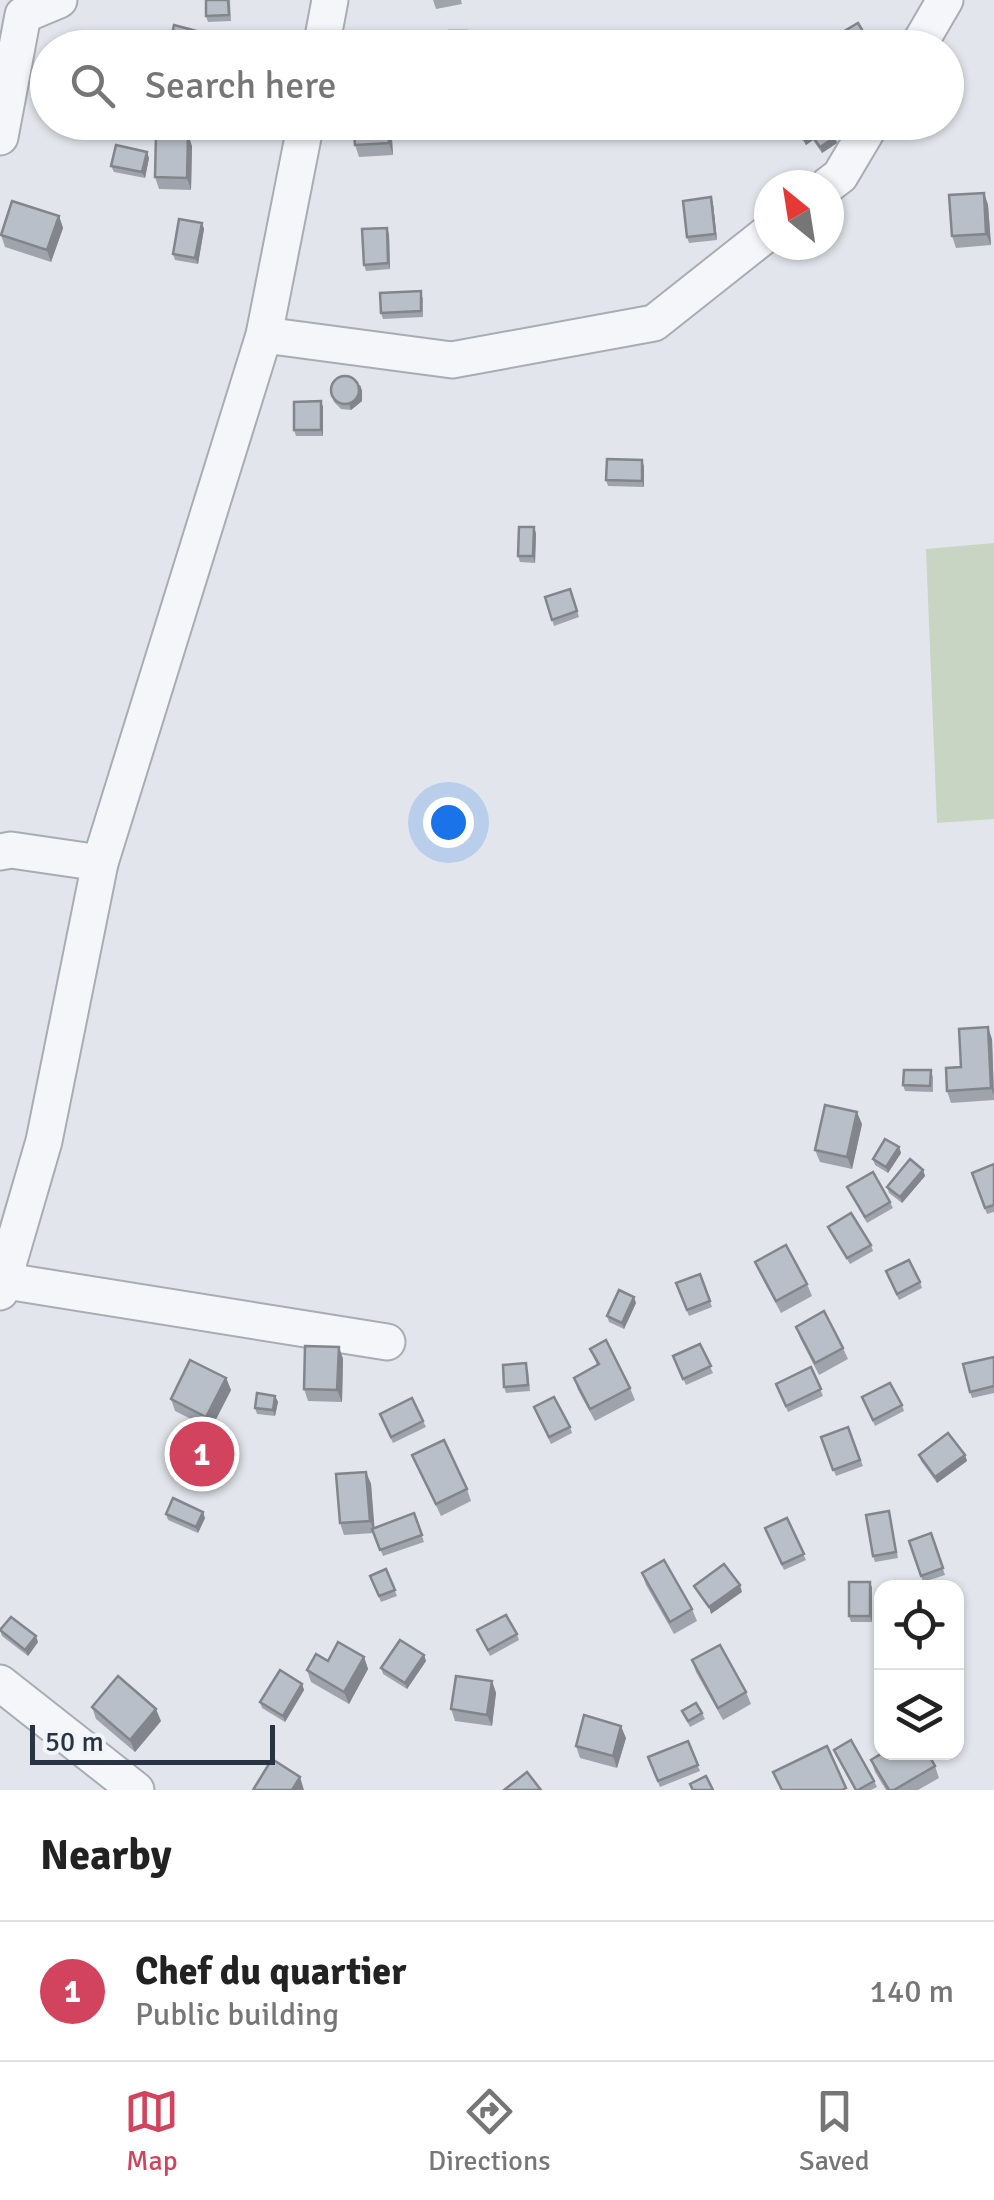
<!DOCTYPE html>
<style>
:root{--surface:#fff;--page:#f2f2f2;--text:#222;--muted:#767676;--line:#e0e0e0;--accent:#d2445d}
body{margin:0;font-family:Signika,sans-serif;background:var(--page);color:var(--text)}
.controls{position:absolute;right:30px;bottom:30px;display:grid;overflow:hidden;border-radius:20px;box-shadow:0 2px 8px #0004}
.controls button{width:90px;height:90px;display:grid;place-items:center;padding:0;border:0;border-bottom:2px solid var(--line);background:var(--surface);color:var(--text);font:50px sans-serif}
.compass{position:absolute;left:754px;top:170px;width:90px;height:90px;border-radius:50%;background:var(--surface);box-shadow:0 2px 8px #0004;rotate:330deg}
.scale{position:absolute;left:30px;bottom:25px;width:245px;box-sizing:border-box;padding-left:10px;border:5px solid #293343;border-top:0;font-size:28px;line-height:35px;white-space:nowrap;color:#293343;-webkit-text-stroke:8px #f1f4f8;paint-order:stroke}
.you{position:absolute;left:448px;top:822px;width:35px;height:35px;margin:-25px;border:8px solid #fff;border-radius:50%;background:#1a73e8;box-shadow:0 0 0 15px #1a73e833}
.badge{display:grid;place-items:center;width:65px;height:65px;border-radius:50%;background:var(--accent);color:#fff;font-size:32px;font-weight:700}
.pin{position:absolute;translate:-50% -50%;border:5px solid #fff;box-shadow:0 2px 10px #0006}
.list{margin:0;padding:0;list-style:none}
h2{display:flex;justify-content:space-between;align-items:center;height:130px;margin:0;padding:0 40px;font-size:42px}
h2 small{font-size:32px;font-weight:400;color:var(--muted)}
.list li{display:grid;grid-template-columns:65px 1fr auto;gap:30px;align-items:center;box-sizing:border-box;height:140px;padding:0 40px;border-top:2px solid var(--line)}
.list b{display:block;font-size:38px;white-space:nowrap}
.list p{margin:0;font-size:32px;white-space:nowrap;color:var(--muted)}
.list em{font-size:32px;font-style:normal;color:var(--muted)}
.icon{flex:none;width:55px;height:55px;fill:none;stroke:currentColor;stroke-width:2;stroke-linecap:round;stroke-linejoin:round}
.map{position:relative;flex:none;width:994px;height:1790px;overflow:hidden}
.search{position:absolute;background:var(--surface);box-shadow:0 2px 8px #0004;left:30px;right:30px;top:30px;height:110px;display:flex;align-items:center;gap:25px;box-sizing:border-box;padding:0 35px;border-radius:55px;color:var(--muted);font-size:38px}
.sheet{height:270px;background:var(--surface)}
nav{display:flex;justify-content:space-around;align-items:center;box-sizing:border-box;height:140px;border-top:2px solid var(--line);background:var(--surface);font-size:28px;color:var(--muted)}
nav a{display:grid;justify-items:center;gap:5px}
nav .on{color:var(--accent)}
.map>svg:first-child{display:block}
.green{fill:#c8d5c3}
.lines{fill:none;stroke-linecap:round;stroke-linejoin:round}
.minor-casing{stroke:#a7acb5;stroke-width:39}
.minor{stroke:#f5f6f9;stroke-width:35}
.wall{fill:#9fa4ac}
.shaded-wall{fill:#82868c}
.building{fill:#b9bfc8;stroke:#82868c;stroke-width:2.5}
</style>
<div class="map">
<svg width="994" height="1790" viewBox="0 0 994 1790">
<rect width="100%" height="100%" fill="#e2e5eb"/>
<polygon class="green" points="994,543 994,819 937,823 926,549"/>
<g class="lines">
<defs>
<g id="minor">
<polyline points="321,48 330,0"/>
<polyline points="917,48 945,0"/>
<polyline points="0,137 23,15 59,0"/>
<polyline points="828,185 840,176 872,122"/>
<polyline points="264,335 452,360 654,323 769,232"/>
<polyline points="0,852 11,850 100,863 264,335 306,122"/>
<polyline points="0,1280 387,1342"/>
<polyline points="0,1292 44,1141 100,863"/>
<polyline points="0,1683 136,1790"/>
</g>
</defs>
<use href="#minor" class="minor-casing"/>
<use href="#minor" class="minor"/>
</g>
<g class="wall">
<polygon points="206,0 230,0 231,21 208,22 206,16"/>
<polygon points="433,0 461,0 462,4 436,9"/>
<polygon points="353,122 391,122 393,155 359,157 355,145"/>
<polygon points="792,122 835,137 837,143 822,153 813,140 806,145"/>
<polygon points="192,146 191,190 159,189 155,177"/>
<polygon points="149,158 145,178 114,172 111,166"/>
<polygon points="984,193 988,205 991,245 956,248 952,236"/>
<polygon points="711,197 713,204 717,240 689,243 687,237"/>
<polygon points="59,216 63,228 51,262 5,247 1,235"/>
<polygon points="202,223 204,229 198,264 175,260 173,254"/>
<polygon points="389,234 390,269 366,271 364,265"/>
<polygon points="423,297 423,317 383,319 381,313"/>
<polygon points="360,385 362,391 362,401 351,410 341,409 334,402 332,396"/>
<polygon points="321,401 323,407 323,436 296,436 294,430"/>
<polygon points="644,466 644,487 608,486 606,480"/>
<polygon points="536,533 535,563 520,562 518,556"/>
<polygon points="570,589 579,617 554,626 545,597"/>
<polygon points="992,1039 994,1100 951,1103 947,1091 961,1067"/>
<polygon points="931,1070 933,1077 933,1092 905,1091 903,1085"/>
<polygon points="862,1124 852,1169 820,1162 815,1150"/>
<polygon points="899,1147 901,1153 888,1173 875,1165 873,1159"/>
<polygon points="994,1164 994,1212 987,1214 972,1173"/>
<polygon points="923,1170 925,1176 902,1203 889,1193 887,1187"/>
<polygon points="847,1187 890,1202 893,1208 867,1223"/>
<polygon points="828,1227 871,1245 873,1251 850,1264"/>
<polygon points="755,1262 807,1284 812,1296 781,1313 760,1274"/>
<polygon points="700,1274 712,1307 689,1316 676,1283"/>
<polygon points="888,1277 920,1282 922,1288 899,1300"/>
<polygon points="636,1303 624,1329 609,1322 607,1316"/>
<polygon points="796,1327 843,1348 848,1359 819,1375 800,1338"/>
<polygon points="700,1344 713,1373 686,1385 673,1356"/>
<polygon points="339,1347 343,1359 342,1402 308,1401 304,1389"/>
<polygon points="590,1349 630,1388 635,1400 595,1421 578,1390 574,1378 597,1365"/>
<polygon points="994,1357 994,1393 972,1398 970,1392"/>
<polygon points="811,1367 823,1396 788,1412 776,1384"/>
<polygon points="528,1369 530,1391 506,1393 504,1387"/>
<polygon points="226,1378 231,1390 211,1429 175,1411 171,1399"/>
<polygon points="275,1396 278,1402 275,1416 257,1414 255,1408"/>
<polygon points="862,1397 902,1405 904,1411 875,1426"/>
<polygon points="536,1413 570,1427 572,1433 551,1444"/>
<polygon points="382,1420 423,1421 426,1427 393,1443"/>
<polygon points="848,1427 863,1466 836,1476 821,1437"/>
<polygon points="221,1447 223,1453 216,1470 181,1455 179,1449"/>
<polygon points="412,1455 467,1489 471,1501 441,1516"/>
<polygon points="919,1455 965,1455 967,1461 937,1483 921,1461"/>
<polygon points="366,1472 371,1484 374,1528 414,1513 424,1542 383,1556 374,1533 344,1535 340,1523"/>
<polygon points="889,1511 898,1558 875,1562 873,1556"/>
<polygon points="166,1514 205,1518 198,1533 168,1520"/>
<polygon points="787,1518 806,1560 784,1570 765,1528"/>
<polygon points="931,1533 945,1575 923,1582 909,1541"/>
<polygon points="386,1569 397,1596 381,1602 370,1576"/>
<polygon points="642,1573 692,1609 697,1621 674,1634 646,1585"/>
<polygon points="870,1582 872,1588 872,1622 851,1622 849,1616"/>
<polygon points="0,1630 38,1642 28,1656 2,1636"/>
<polygon points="477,1630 517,1634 519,1640 490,1656"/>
<polygon points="424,1655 426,1661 407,1689 383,1674 381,1668"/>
<polygon points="364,1657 368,1669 349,1704 311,1682 307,1670 328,1661"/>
<polygon points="692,1660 746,1692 751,1704 723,1720 696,1672"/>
<polygon points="492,1681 496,1693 492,1726 455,1721 451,1709"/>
<polygon points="302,1684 304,1690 285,1722 262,1708 260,1702"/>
<polygon points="92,1707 161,1721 135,1752 96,1719"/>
<polygon points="682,1711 702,1713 705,1719 690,1727"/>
<polygon points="626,1738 617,1768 580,1758 576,1746"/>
<polygon points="688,1741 700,1771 660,1787 648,1757"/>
<polygon points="834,1750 874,1781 877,1787 871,1790 855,1790"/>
<polygon points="871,1760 935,1766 939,1778 918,1790 886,1790 875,1772"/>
</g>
<g class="shaded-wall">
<polygon points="200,32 202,38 200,48 196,48"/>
<polygon points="387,122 391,122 393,155 389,143"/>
<polygon points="188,134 192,146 191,190 187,178"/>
<polygon points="811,134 813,140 806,145 803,139"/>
<polygon points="835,137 837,143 822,153 820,147"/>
<polygon points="147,152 149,158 145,178 142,172"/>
<polygon points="984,193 988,205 991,245 986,234"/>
<polygon points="711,197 713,204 717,240 715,234"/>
<polygon points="59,216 63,228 51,262 47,250"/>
<polygon points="202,223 204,229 198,264 195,258"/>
<polygon points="387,228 389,234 390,269 388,263"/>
<polygon points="360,385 362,391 362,401 351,410 349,404"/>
<polygon points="321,401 323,407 323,436 321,430"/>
<polygon points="642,460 644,466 644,487 642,481"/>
<polygon points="534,527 536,533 535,563 533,556"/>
<polygon points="988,1027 992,1039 994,1096 991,1088"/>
<polygon points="857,1112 862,1124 852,1169 847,1157"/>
<polygon points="899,1147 901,1153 888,1173 886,1167"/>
<polygon points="923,1170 925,1176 902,1203 900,1197"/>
<polygon points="634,1297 636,1303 624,1329 622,1323"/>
<polygon points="339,1347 343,1359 342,1402 337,1390"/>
<polygon points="226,1378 231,1390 211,1429 206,1417"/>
<polygon points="275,1396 278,1402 275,1416 273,1410"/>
<polygon points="221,1447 223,1453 216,1470 214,1464"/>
<polygon points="965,1455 967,1461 937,1483 935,1477"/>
<polygon points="366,1472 371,1484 375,1533 370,1521"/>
<polygon points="203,1512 205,1518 198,1533 196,1527"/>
<polygon points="870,1582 872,1588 872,1622 870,1616"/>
<polygon points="740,1585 742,1592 711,1614 709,1607"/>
<polygon points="36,1636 38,1642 28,1656 25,1650"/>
<polygon points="424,1655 426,1661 407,1689 405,1683"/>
<polygon points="364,1657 368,1669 349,1704 344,1692"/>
<polygon points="492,1681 496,1693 492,1726 487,1715"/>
<polygon points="302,1684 304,1690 285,1722 283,1716"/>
<polygon points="156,1709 161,1721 135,1752 130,1740"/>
<polygon points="621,1726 626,1738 617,1768 613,1756"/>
<polygon points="300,1777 304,1790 292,1790"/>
</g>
<g class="building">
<polygon points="206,0 228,0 229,15 206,16"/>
<polygon points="858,23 870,43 862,48 829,48 826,42"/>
<polygon points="174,25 200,32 196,48 169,48"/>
<rect x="449" y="31" width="18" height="17"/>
<polygon points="772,41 773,48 724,48 724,46"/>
<polygon points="353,122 387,122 389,143 355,145"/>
<polygon points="792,122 825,122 835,137 820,147 811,134 803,139"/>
<polygon points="156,134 188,134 187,178 155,177"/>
<polygon points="116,145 147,152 142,172 111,166"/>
<polygon points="984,193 986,234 952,236 949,195"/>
<polygon points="711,197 715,234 687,237 683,201"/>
<polygon points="12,201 59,216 47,250 1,235"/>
<polygon points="179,219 202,223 195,258 173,254"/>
<polygon points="387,228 388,263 364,265 362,229"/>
<polygon points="421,291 421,311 381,313 380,293"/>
<circle cx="345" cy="390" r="14"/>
<polygon points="321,401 321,430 294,430 294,402"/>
<polygon points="607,459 642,460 642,481 606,480"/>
<polygon points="519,527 534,527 533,556 518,556"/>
<polygon points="570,589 577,611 552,620 545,597"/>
<polygon points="988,1027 991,1088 947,1091 946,1068 961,1067 959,1029"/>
<polygon points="904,1070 931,1070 930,1086 903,1085"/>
<polygon points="825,1105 857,1112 847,1157 815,1150"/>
<polygon points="885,1139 899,1147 886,1167 873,1159"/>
<polygon points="910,1159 923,1170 900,1197 887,1187"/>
<polygon points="994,1164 994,1205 985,1208 972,1173"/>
<polygon points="873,1172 890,1202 865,1217 847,1187"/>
<polygon points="851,1213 871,1245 847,1258 828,1227"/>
<polygon points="786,1245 807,1284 776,1301 755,1262"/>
<polygon points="909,1260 920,1282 897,1294 886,1271"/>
<polygon points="700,1274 710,1301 687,1310 676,1283"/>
<polygon points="619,1290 634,1297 622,1323 607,1316"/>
<polygon points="824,1311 843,1348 815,1363 796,1327"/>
<polygon points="606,1340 630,1388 590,1409 574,1378 599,1364 590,1349"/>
<polygon points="700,1344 711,1366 683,1379 673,1356"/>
<polygon points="305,1346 339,1347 337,1390 304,1389"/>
<polygon points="994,1357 994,1386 970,1392 963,1364"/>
<polygon points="190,1360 226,1378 206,1417 171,1399"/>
<polygon points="526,1363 528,1385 504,1387 503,1365"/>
<polygon points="811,1367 821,1389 786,1406 776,1384"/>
<polygon points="890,1383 902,1405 873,1420 862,1397"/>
<polygon points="257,1393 275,1396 273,1410 255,1408"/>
<polygon points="554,1397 570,1427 549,1437 534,1407"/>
<polygon points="412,1398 423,1421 391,1437 380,1414"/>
<polygon points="848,1427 860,1460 833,1470 821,1437"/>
<polygon points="186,1433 221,1447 214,1464 179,1449"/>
<polygon points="948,1433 965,1455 935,1477 919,1455"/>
<polygon points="444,1440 467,1489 436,1504 412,1455"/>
<polygon points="366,1472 370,1521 340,1523 336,1474"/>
<polygon points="173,1498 203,1512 196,1527 166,1514"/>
<polygon points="889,1511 896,1552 873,1556 866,1515"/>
<polygon points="414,1513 422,1535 380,1550 372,1529"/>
<polygon points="787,1518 804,1554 782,1564 765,1528"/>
<polygon points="931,1533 943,1568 921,1576 909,1541"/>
<polygon points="664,1560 692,1609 670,1622 642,1573"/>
<polygon points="724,1564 740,1585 709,1607 694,1586"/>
<polygon points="386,1569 395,1590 379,1596 370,1576"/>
<rect x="849" y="1582" width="21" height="34"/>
<polygon points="506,1615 517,1634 488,1650 477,1630"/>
<polygon points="11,1617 36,1636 25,1650 0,1630"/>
<polygon points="400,1640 424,1655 405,1683 381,1668"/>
<polygon points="338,1642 364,1657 344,1692 307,1670 316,1654 328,1661"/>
<polygon points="720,1645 746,1692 718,1708 692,1660"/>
<polygon points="280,1670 302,1684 283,1716 260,1702"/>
<polygon points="118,1676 156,1709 130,1740 92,1707"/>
<polygon points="456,1676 492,1681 487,1715 451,1709"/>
<polygon points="696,1703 702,1713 688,1721 682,1711"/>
<polygon points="584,1715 621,1726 613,1756 576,1746"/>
<polygon points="851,1740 874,1781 858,1790 856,1790 834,1750"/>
<polygon points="688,1741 698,1765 658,1781 648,1757"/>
<polygon points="827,1746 846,1788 842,1790 782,1790 773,1772"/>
<polygon points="884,1752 927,1752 935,1766 894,1790 889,1790 871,1760"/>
<polygon points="272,1759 300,1777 292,1790 253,1790"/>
<polygon points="527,1772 541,1790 504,1790"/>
<polygon points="706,1776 713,1790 693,1790 690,1784"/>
</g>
</svg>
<div class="controls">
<button><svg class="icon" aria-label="locate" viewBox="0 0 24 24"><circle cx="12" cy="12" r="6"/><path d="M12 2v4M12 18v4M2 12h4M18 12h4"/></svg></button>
<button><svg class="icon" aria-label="layers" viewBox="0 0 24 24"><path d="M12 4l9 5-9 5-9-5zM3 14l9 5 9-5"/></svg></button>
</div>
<svg class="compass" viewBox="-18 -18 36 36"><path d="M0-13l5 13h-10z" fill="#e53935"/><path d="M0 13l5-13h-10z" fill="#767676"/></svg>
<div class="scale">50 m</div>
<div class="you"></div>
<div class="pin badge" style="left:202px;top:1454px">1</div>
<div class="search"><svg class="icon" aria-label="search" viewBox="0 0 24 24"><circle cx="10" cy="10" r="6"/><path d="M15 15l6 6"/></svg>Search here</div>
</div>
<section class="sheet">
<h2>Nearby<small></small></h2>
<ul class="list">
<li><span class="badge">1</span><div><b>Chef du quartier</b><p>Public building</p></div><em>140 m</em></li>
</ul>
</section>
<nav>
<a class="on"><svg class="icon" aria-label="map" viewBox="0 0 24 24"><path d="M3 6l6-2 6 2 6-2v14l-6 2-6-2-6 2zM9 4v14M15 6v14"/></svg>Map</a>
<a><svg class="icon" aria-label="directions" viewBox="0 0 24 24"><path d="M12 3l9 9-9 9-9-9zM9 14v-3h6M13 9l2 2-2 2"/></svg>Directions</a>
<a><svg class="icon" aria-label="saved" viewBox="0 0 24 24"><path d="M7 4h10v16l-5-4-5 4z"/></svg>Saved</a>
</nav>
